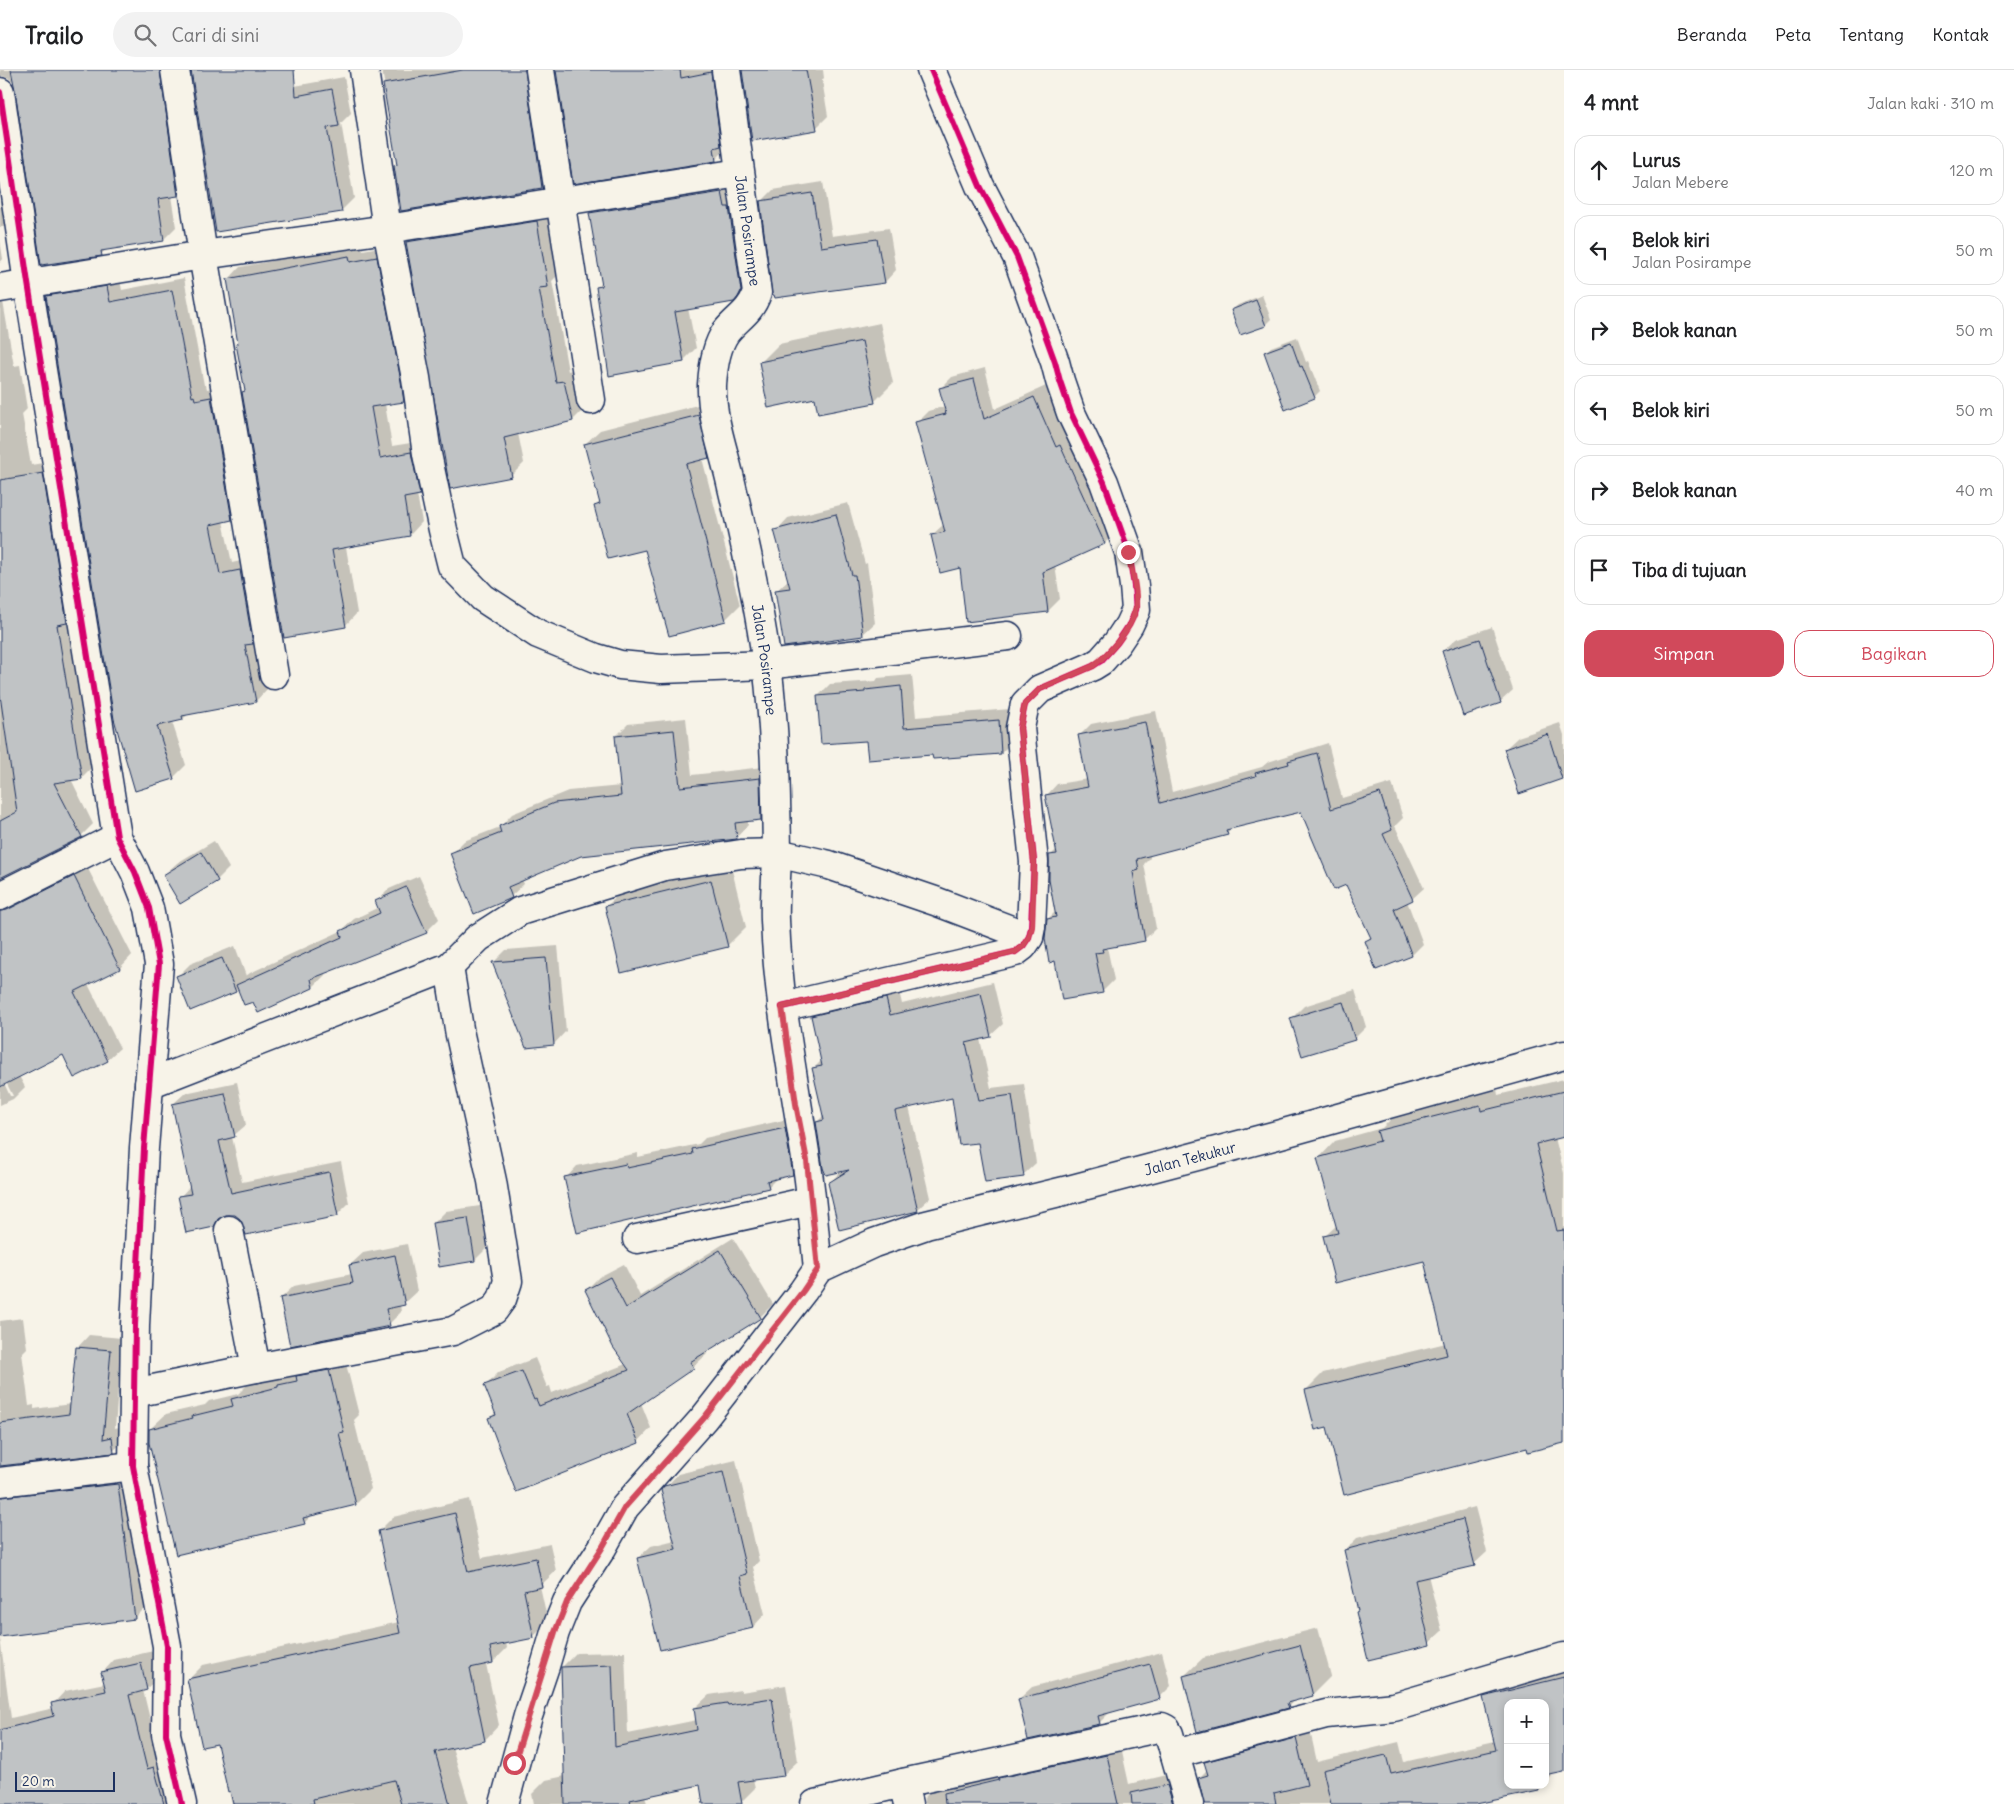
<!DOCTYPE html>
<html lang="id">
<meta charset="utf-8">
<style>
:root{--surface:#fff;--page:#f2f2f2;--text:#202124;--muted:#757577;--line:#e0e0e0;--accent:#d1495b}
body{margin:0;font-family:Delius,sans-serif;background:var(--page);color:var(--text)}
.controls{position:absolute;right:15px;bottom:15px;display:grid;overflow:hidden;border-radius:10px;box-shadow:0 2px 8px #0003}
.controls button{width:45px;height:45px;display:grid;place-items:center;padding:0;border:0;border-bottom:1px solid var(--line);background:var(--surface);color:var(--text);font:25px sans-serif}
.scale{position:absolute;left:15px;bottom:12px;width:100px;box-sizing:border-box;padding-left:5px;border:2px solid #1b2f5e;border-top:0;font-size:14px;line-height:18px;white-space:nowrap;color:#1b2f5e;-webkit-text-stroke:4px #f7f3e8;paint-order:stroke}
.stop{position:absolute;width:15px;height:15px;margin:-11px;border:4px solid #d1495b;border-radius:50%;background:#fff}
.stop.end{background:#d1495b;border-color:#fff;box-shadow:0 1px 5px #0008}
.list{margin:0;padding:0;list-style:none}
h2{display:flex;justify-content:space-between;align-items:center;height:65px;margin:0;padding:0 20px;font-size:21px}
h2 small{font-size:16px;font-weight:400;color:var(--muted)}
.list li{display:grid;grid-template-columns:32px 1fr auto;gap:15px;align-items:center;box-sizing:border-box;height:70px;margin:0 10px 10px;padding:0 10px;border:1px solid var(--line);border-radius:15px}
.list b{display:block;font-size:19px;white-space:nowrap}
.list p{margin:0;font-size:16px;white-space:nowrap;color:var(--muted)}
.list em{font-size:16px;font-style:normal;color:var(--muted)}
.actions{display:flex;gap:10px;padding:15px 20px}
.actions a{flex:1;padding:11px 0;border:1px solid var(--accent);border-radius:15px;text-align:center;font-size:18px;color:var(--accent)}
.actions .main{background:var(--accent);color:#fff}
.icon{flex:none;width:28px;height:28px;fill:none;stroke:currentColor;stroke-width:2;stroke-linecap:round;stroke-linejoin:round}
.map{position:relative;flex:none;width:1564px;height:1734px;overflow:hidden}
header{display:flex;align-items:center;gap:30px;box-sizing:border-box;height:70px;padding:0 25px;background:var(--surface);border-bottom:1px solid var(--line)}
header strong{font-size:24px}
nav{display:flex;gap:28px;margin-inline-start:auto;font-size:18px}
.search{width:350px;height:45px;background:var(--page);display:flex;align-items:center;gap:12px;box-sizing:border-box;padding:0 18px;border-radius:28px;color:var(--muted);font-size:19px}
main{display:flex}
aside{flex:1;background:var(--surface)}
.map>svg:first-child{display:block}
.shadow{fill:#0003;fill-rule:evenodd}
.building{fill:#c0c3c5;stroke:#1b2f5e}
.lines{fill:none;stroke-linecap:round;stroke-linejoin:round}
.minor-casing{stroke:#1b2f5e;stroke-width:31}
.minor{stroke:#f7f3e8;stroke-width:28}
.cycleway-casing{stroke:#f7f3e8;stroke-width:9}
.cycleway{stroke:#d6006c;stroke-width:6}
.route{stroke:#d1495b;stroke-width:6}
.labels{text-anchor:middle;dominant-baseline:central;stroke-width:4.5;stroke-linejoin:round;paint-order:stroke}
.street-label{font-size:15px;fill:#1b2f5e;stroke:#f7f3e8}
</style>
<header>
<strong>Trailo</strong>
<div class="search"><svg class="icon" aria-label="search" viewBox="0 0 24 24"><circle cx="10" cy="10" r="6"/><path d="M15 15l6 6"/></svg>Cari di sini</div>
<nav><a>Beranda</a><a>Peta</a><a>Tentang</a><a>Kontak</a></nav>
</header>
<main>
<div class="map">
<svg width="1564" height="1734" viewBox="0 0 1564 1734">
<rect width="100%" height="100%" fill="#f7f3e8"/>
<filter id="ink" filterUnits="userSpaceOnUse"><feTurbulence type="fractalNoise" baseFrequency=".02" numOctaves="2"/><feDisplacementMap in="SourceGraphic" scale="10" xChannelSelector="R" yChannelSelector="G"/><feConvolveMatrix kernelMatrix="1 2 1 2 8 2 1 2 1" color-interpolation-filters="sRGB"/></filter>
<g filter="url(#ink)">
<g class="shadow">
<polygon points="0,0 173,0 190,112 178,125 171,126 176,157 164,169 107,179 101,184 14,12 7,7 0,6"/>
<polygon points="192,0 269,0 273,20 344,7 351,43 341,53 354,128 341,141"/>
<polygon points="382,0 538,0 554,105 542,117 402,140 395,96 398,93"/>
<polygon points="557,0 724,0 728,77 715,90"/>
<polygon points="743,0 823,0 824,8 822,10 828,46 816,58"/>
<polygon points="0,36 16,144 4,157 0,157"/>
<polygon points="734,110 746,218 733,231 688,238 696,278 683,291 597,217 603,212 590,143 602,131"/>
<polygon points="823,112 832,166 889,158 896,200 885,212 775,223 761,132 773,120"/>
<polygon points="549,139 560,203 552,211 568,301 576,299 585,338 573,350 518,363 524,393 511,406 408,172 420,160"/>
<polygon points="0,170 3,189 0,193"/>
<polygon points="361,174 363,180 389,175 415,318 403,331 385,334 392,376 423,371 431,412 417,424 422,452 410,465 346,477 357,543 345,556 243,322 246,320 238,274 239,273 228,210 240,197"/>
<polygon points="119,205 122,220 184,208 204,315 206,315 207,319 223,316 244,437 231,449 223,451 232,493 253,488 258,567 268,618 256,631 188,644 183,649 172,652 186,695 173,708 136,719 47,227 60,214"/>
<polygon points="0,214 14,296 20,295 27,339 22,344 31,395 55,391 94,695 82,707 71,709 93,754 81,766 0,807"/>
<polygon points="1262,225 1271,249 1265,255 1232,240 1238,235"/>
<polygon points="880,253 893,313 874,332 760,293 779,274"/>
<polygon points="1297,267 1306,292 1308,291 1320,321 1314,327 1265,282 1271,277"/>
<polygon points="985,298 995,339 1046,316 1068,366 1116,461 1105,473 1055,495 1060,529 1048,541 961,497 932,465 944,454 917,352 928,341 946,336 941,318 952,307"/>
<polygon points="713,331 723,372 708,387 702,388 740,535 725,550 596,436 600,431 585,374 600,360"/>
<polygon points="848,433 865,494 867,493 875,553 862,565 776,521 789,509 776,461 788,448"/>
<polygon points="1492,557 1513,620 1500,632 1443,581 1456,569"/>
<polygon points="912,605 916,647 1010,639 1013,671 1001,683 933,684 818,626 830,614 876,611 878,608"/>
<polygon points="1156,641 1172,722 1262,697 1268,692 1328,673 1342,728 1392,713 1403,748 1395,756 1424,818 1412,829 1407,831 1423,874 1412,885 1377,898 1367,871 1371,866 1347,814 1302,740 1233,757 1227,764 1150,784 1150,788 1144,794 1156,858 1144,870 1107,877 1114,910 1103,921 1048,849 1056,841 1050,786 1057,779 1046,726 1057,714 1088,709 1080,665 1091,654"/>
<polygon points="686,648 692,705 772,696 773,737 760,749 748,750 748,755 736,768 580,785 522,809 524,814 511,826 451,784 464,771 500,757 512,744 568,721 621,716 616,666 628,654"/>
<polygon points="1560,653 1564,665 1564,706 1562,708 1505,679 1518,667"/>
<polygon points="214,771 229,798 217,810 164,805 177,793"/>
<polygon points="730,792 746,857 727,876 606,837 625,818"/>
<path d="M86,795L132,885L120,898L88,914L120,978L107,990L63,984L19,1006L25,1017L13,1029L0,1035V823ZM4,1008L13,1026H10L2,1009Z"/>
<polygon points="419,806 439,849 426,862 325,902 325,905 313,917 253,930 238,918 235,921 178,906 190,894 235,876 246,906 250,903 341,861 354,849 379,837 376,832 389,819"/>
<polygon points="558,876 566,961 554,974 494,892 506,880"/>
<polygon points="993,912 1003,954 990,966 980,969 991,1018 1024,1014 1036,1093 1023,1105 953,1026 909,1037 930,1128 917,1140 829,1114 842,1100 817,1052 824,1045 814,998 822,990 812,947 824,934 898,917 902,934"/>
<polygon points="1355,920 1366,957 1354,969 1292,948 1304,936"/>
<polygon points="1564,1009 1564,1066 1555,1068 1564,1103 1564,1372 1528,1377 1328,1355 1306,1320 1323,1303 1446,1273 1425,1190 1324,1167 1337,1155 1318,1089 1335,1071 1382,1058 1396,1044 1497,1019 1498,1025"/>
<polygon points="237,1012 246,1055 232,1067 242,1112 341,1092 349,1133 338,1144 241,1149 235,1144 225,1144 213,1156 180,1127 190,1116 173,1034 185,1023"/>
<polygon points="797,1047 804,1092 792,1104 778,1107 768,1117 566,1108 577,1096 638,1083 638,1087 699,1074 705,1068"/>
<polygon points="480,1136 487,1178 475,1190 433,1154 446,1141"/>
<polygon points="733,1168 773,1234 760,1247 705,1281 707,1284 693,1297 641,1333 651,1358 638,1372 490,1348 496,1342 485,1316 499,1302 535,1288 547,1317 550,1316 552,1323 626,1294 586,1220 599,1207 624,1194 640,1226"/>
<polygon points="407,1174 417,1221 404,1233 400,1234 401,1242 389,1254 281,1228 294,1216 352,1204 350,1195 363,1183"/>
<polygon points="23,1248 27,1278 22,1283 29,1336 34,1335 34,1339 71,1334 77,1278 89,1265 122,1268 115,1358 124,1356 126,1369 113,1381 0,1395 0,1251"/>
<polygon points="344,1286 359,1345 354,1350 371,1419 356,1434 313,1444 304,1453 150,1359 166,1344 205,1335 209,1331 238,1324 248,1314 291,1303"/>
<polygon points="736,1390 759,1491 753,1497 765,1544 753,1557 638,1488 651,1476 675,1470 663,1420 678,1404"/>
<polygon points="130,1402 147,1536 135,1548 0,1566 0,1409"/>
<polygon points="469,1429 482,1488 550,1474 556,1501 540,1516 548,1552 534,1566 506,1572 507,1578 493,1592 486,1594 499,1655 485,1670 452,1677 469,1734 232,1734 218,1672 188,1610 203,1595 399,1552 379,1461 393,1447"/>
<polygon points="1475,1437 1487,1482 1474,1494 1428,1505 1442,1561 1429,1573 1359,1540 1345,1480 1357,1468"/>
<polygon points="1318,1558 1331,1606 1312,1625 1295,1629 1288,1637 1184,1606 1203,1588"/>
<polygon points="0,1568 11,1648 54,1638 53,1634 65,1621 105,1613 102,1603 114,1590 153,1581 159,1607 146,1619 143,1620 159,1687 179,1734 0,1734"/>
<polygon points="625,1582 628,1664 697,1650 695,1638 709,1625 741,1620 741,1622 786,1615 798,1691 784,1704 753,1709 755,1718 741,1732 704,1734 701,1713 645,1725 647,1734 534,1734 532,1724 546,1710 565,1706 562,1597 576,1583"/>
<polygon points="1162,1582 1171,1616 1159,1628 1111,1641 1099,1653 1019,1629 1032,1617"/>
<polygon points="1564,1595 1564,1701 1551,1704 1552,1706 1545,1713 1545,1633 1508,1633 1508,1715 1543,1715 1539,1720 1471,1734 1205,1734 1199,1708 1207,1700 1206,1693 1219,1680 1309,1656 1317,1692 1399,1672 1404,1692 1495,1671 1484,1628 1497,1615"/>
<polygon points="1120,1673 1129,1714 1180,1702 1194,1734 924,1734 924,1728 937,1715"/>
</g>
<g class="building">
<polygon points="11,0 160,0 178,126 158,129 164,171 101,181 102,186 41,195 15,20"/>
<polygon points="191,0 294,0 296,26 332,19 339,56 327,58 342,142 216,162"/>
<polygon points="463,0 525,0 542,118 401,141 394,96 397,95 383,14"/>
<polygon points="556,0 680,0 681,8 711,2 721,76 714,78 716,91 573,114"/>
<polygon points="742,0 806,0 817,60 752,71"/>
<polygon points="722,122 725,137 729,137 741,221 738,227 734,232 675,242 684,292 609,306 596,217 602,216 589,143"/>
<polygon points="812,123 821,177 877,169 885,213 775,228 774,225 772,225 760,131"/>
<polygon points="537,151 548,217 539,218 556,312 564,311 573,351 504,368 512,407 450,419 406,172"/>
<polygon points="349,186 350,192 377,187 401,311 404,332 371,337 380,388 411,382 420,425 404,428 410,466 332,480 346,557 284,568 242,322 245,321 236,274 238,274 227,209"/>
<polygon points="107,216 110,232 172,220 192,327 194,326 195,330 211,327 232,450 210,455 220,504 240,500 253,574 245,575 256,632 182,646 183,650 157,656 174,709 135,721 114,649 46,226"/>
<polygon points="1256,230 1266,256 1240,265 1231,240"/>
<polygon points="862,271 875,333 818,344 815,328 768,338 759,292"/>
<polygon points="1291,272 1300,297 1302,296 1315,328 1285,340 1264,282"/>
<polygon points="974,309 984,349 1034,327 1056,377 1060,375 1105,474 1043,502 1048,542 966,552 960,498 940,503 931,465 945,462 915,352 946,344 939,318"/>
<polygon points="699,345 709,388 686,394 726,551 669,566 645,480 608,489 594,436 600,434 584,374"/>
<polygon points="43,403 67,553 57,555 82,709 54,713 82,767 0,808 0,751 17,742 0,625 0,410"/>
<polygon points="836,444 852,505 855,505 863,566 784,577 775,520 790,518 774,460"/>
<polygon points="1480,569 1501,633 1463,646 1442,581"/>
<polygon points="901,616 904,658 999,650 1001,684 933,689 932,685 868,690 866,671 821,674 817,626 865,622 865,620"/>
<polygon points="1145,652 1160,733 1256,706 1255,703 1289,694 1288,691 1317,683 1331,739 1380,723 1392,760 1383,764 1413,830 1394,839 1412,886 1376,900 1365,871 1371,868 1346,815 1334,820 1301,742 1226,760 1228,765 1137,789 1139,800 1133,802 1145,871 1102,879 1103,882 1095,883 1103,923 1062,930 1055,891 1049,893 1045,869 1047,849 1056,847 1049,810 1049,785 1057,784 1045,725 1088,717 1078,665"/>
<polygon points="674,660 680,717 760,708 761,750 735,753 737,769 581,786 508,817 512,828 474,844 450,783 501,763 499,756 554,733 621,726 615,666"/>
<polygon points="1548,664 1562,709 1519,724 1504,679"/>
<polygon points="201,782 218,811 180,834 163,805"/>
<polygon points="74,806 120,899 74,922 108,991 74,1008 63,985 0,1017 0,841 7,840"/>
<polygon points="711,810 728,877 621,903 605,836"/>
<polygon points="406,817 427,863 311,909 313,918 258,943 253,932 244,935 236,915 342,867 340,861 380,843 375,831"/>
<polygon points="222,888 236,922 190,941 176,906"/>
<polygon points="546,888 554,975 526,978 492,892"/>
<polygon points="981,923 991,967 966,973 979,1030 1012,1025 1024,1107 985,1112 978,1073 959,1075 952,1028 895,1041 918,1141 839,1160 828,1113 849,1100 826,1105 823,1098 816,1052 824,1050 812,998 822,996 811,946 886,928 890,945"/>
<polygon points="1343,932 1355,970 1302,986 1290,948"/>
<polygon points="1564,1021 1564,1067 1536,1074 1557,1161 1564,1160 1564,1373 1528,1382 1527,1378 1344,1425 1327,1357 1315,1360 1305,1320 1447,1285 1424,1191 1335,1213 1323,1166 1338,1163 1317,1088 1380,1071 1377,1061 1480,1035 1481,1041"/>
<polygon points="225,1023 235,1067 219,1071 231,1123 329,1102 338,1146 246,1165 240,1149 235,1145 226,1145 218,1149 214,1157 186,1163 178,1126 191,1124 172,1034"/>
<polygon points="785,1058 793,1105 767,1111 769,1118 577,1163 564,1107 626,1094 627,1098 693,1084 692,1079"/>
<polygon points="468,1148 475,1191 439,1197 432,1153"/>
<polygon points="720,1180 761,1248 690,1292 694,1298 627,1344 639,1373 516,1422 488,1348 496,1345 484,1315 522,1301 534,1330 536,1329 539,1336 629,1300 613,1277 585,1220 610,1207 626,1238"/>
<polygon points="395,1185 405,1235 386,1239 390,1256 290,1276 280,1228 353,1213 349,1195"/>
<polygon points="76,1277 111,1280 103,1369 112,1367 114,1383 0,1396 0,1353 69,1344"/>
<polygon points="329,1300 344,1362 339,1363 356,1435 303,1448 305,1454 176,1485 149,1373 149,1359 193,1348 192,1346 233,1336 231,1329 278,1317 278,1315 297,1311 296,1306"/>
<polygon points="723,1402 747,1504 740,1506 753,1558 660,1580 637,1488 676,1479 661,1420 664,1416"/>
<polygon points="118,1414 135,1549 0,1567 0,1427"/>
<polygon points="455,1443 468,1502 536,1488 542,1517 524,1521 534,1568 490,1577 493,1593 470,1598 485,1671 435,1682 450,1734 401,1734 394,1710 313,1729 314,1734 233,1734 230,1721 228,1722 217,1674 202,1677 187,1609 400,1563 378,1461"/>
<polygon points="1463,1449 1475,1496 1415,1510 1430,1575 1368,1590 1356,1542 1358,1541 1344,1480"/>
<polygon points="1300,1575 1313,1626 1287,1633 1289,1638 1197,1662 1183,1606"/>
<polygon points="141,1593 147,1620 129,1625 147,1699 154,1697 164,1734 0,1734 0,1660 54,1646 51,1633 106,1621 101,1602"/>
<polygon points="1150,1594 1160,1629 1098,1646 1100,1654 1028,1670 1018,1629"/>
<polygon points="612,1595 615,1677 697,1660 694,1638 727,1633 728,1635 772,1628 784,1706 738,1712 742,1734 703,1734 700,1715 630,1730 631,1734 565,1734 561,1597"/>
<polygon points="1564,1607 1564,1702 1545,1706 1545,1633 1508,1633 1508,1715 1538,1715 1539,1721 1476,1734 1331,1734 1323,1700 1386,1685 1391,1704 1496,1680 1483,1627"/>
<polygon points="1296,1668 1307,1715 1274,1723 1276,1734 1204,1734 1198,1708 1208,1705 1204,1692"/>
<polygon points="1107,1685 1118,1734 945,1734 944,1723 999,1710 998,1708"/>
<polygon points="1167,1715 1173,1734 1132,1734 1131,1723"/>
</g>
<g class="lines">
<defs>
<g id="minor">
<polyline points="175,0 203,185 274,605"/>
<polyline points="364,0 387,159 416,308 427,384 443,460 452,496 483,528 538,564 596,588 620,595 661,599 767,595 1008,566"/>
<polyline points="540,0 591,330"/>
<path id="s1" d="M726,0L757,223C750,243 738,247 726,262C716,276 713,298 712,315C711,348 724,381 731,413C745,472 759,534 767,595C775,656 776,719 777,780C777,804 774,827 775,850C778,931 794,1010 806,1089C812,1125 814,1162 818,1199"/>
<polyline points="0,22 28,213 117,767 135,802 149,838 159,894 144,1078 135,1255 133,1396 167,1576 166,1664 182,1734"/>
<polyline points="0,218 203,185 387,159 739,103"/>
<polyline points="0,826 117,767"/>
<polyline points="782,937 1015,882 1023,876 1029,867 1031,857 1034,792 1020,658 1025,634 1040,619 1093,596 1101,591 1117,573 1129,555 1136,540 1134,516 1129,482 1104,412 1071,343 1060,311 1055,292 1017,187 980,116 931,0"/>
<polyline points="149,1014 449,897 478,868 520,841 665,796 741,784 777,783 829,795 935,831 1029,867"/>
<polyline points="229,1160 256,1298"/>
<polyline points="637,1169 810,1131"/>
<path id="s2" d="M818,1199L874,1173L926,1155L1072,1119L1277,1065L1564,985"/>
<polyline points="134,1323 256,1298 453,1261 494,1240 502,1229 508,1211 492,1111 460,965 449,897"/>
<polyline points="0,1412 133,1396"/>
<polyline points="1175,1684 1326,1644 1394,1637 1564,1587"/>
<polyline points="903,1713 1162,1657 1166,1659 1169,1664 1189,1734"/>
<polyline points="504,1734 528,1646 545,1596 555,1562 567,1532 602,1478 625,1437 704,1348 803,1221 818,1199"/>
<polyline points="815,1734 903,1713 908,1734"/>
</g>
</defs>
<use href="#minor" class="minor-casing"/>
<use href="#minor" class="minor"/>
<defs>
<g id="cycleway">
<polyline points="0,22 28,213 117,767 135,802 149,838 159,894 144,1078 135,1255 133,1396 167,1576 166,1664 182,1734"/>
<polyline points="782,937 1015,882 1023,876 1029,867 1031,857 1034,792 1020,658 1025,634 1040,619 1093,596 1101,591 1117,573 1129,555 1136,540 1134,516 1129,482 1104,412 1071,343 1060,311 1055,292 1017,187 980,116 931,0"/>
</g>
</defs>
<use href="#cycleway" class="cycleway-casing"/>
<use href="#cycleway" class="cycleway"/>
</g>
</g>
<g class="lines" filter="url(#ink)">
<path class="route" d="M514,1693L555,1562L567,1532L602,1478L625,1437L704,1348L803,1221L818,1199L807,1091L796,1034L782,937L1015,882L1023,876L1029,867L1032,857L1034,792L1020,658L1025,634L1040,619L1093,596C1108,585 1131,559 1135,541C1139,525 1131,498 1128,482"/>
</g>
<g class="labels">
<g class="street-label">
<text stroke="none"><textPath href="#s1" startOffset="162">Jalan Posirampe</textPath></text>
<text stroke="none"><textPath href="#s1" startOffset="611">Jalan Posirampe</textPath></text>
<text stroke="none"><textPath href="#s2" startOffset="389">Jalan Tekukur</textPath></text>
</g>
</g>
</svg>
<div class="controls">
<button>+</button>
<button>−</button>
</div>
<div class="scale">20 m</div>
<div class="stop" style="left:514px;top:1693px"></div>
<div class="stop end" style="left:1128px;top:482px"></div>
</div>
<aside>
<h2>4 mnt<small>Jalan kaki · 310 m</small></h2>
<ul class="list">
<li><svg class="icon" aria-label="ahead" viewBox="0 0 24 24"><path d="M12 20V5M6 11l6-6 6 6"/></svg><div><b>Lurus</b><p>Jalan Mebere</p></div><em>120 m</em></li>
<li><svg class="icon" aria-label="left" viewBox="0 0 24 24"><path d="M17 20v-9H6M10 6l-5 5 5 5"/></svg><div><b>Belok kiri</b><p>Jalan Posirampe</p></div><em>50 m</em></li>
<li><svg class="icon" aria-label="right" viewBox="0 0 24 24"><path d="M7 20v-9h11M14 6l5 5-5 5"/></svg><div><b>Belok kanan</b></div><em>50 m</em></li>
<li><svg class="icon" aria-label="left" viewBox="0 0 24 24"><path d="M17 20v-9H6M10 6l-5 5 5 5"/></svg><div><b>Belok kiri</b></div><em>50 m</em></li>
<li><svg class="icon" aria-label="right" viewBox="0 0 24 24"><path d="M7 20v-9h11M14 6l5 5-5 5"/></svg><div><b>Belok kanan</b></div><em>40 m</em></li>
<li><svg class="icon" aria-label="arrive" viewBox="0 0 24 24"><path d="M6 21V4h12l-3 4 3 4H6"/></svg><div><b>Tiba di tujuan</b></div></li>
</ul>
<div class="actions"><a class="main">Simpan</a><a>Bagikan</a></div>
</aside>
</main>
